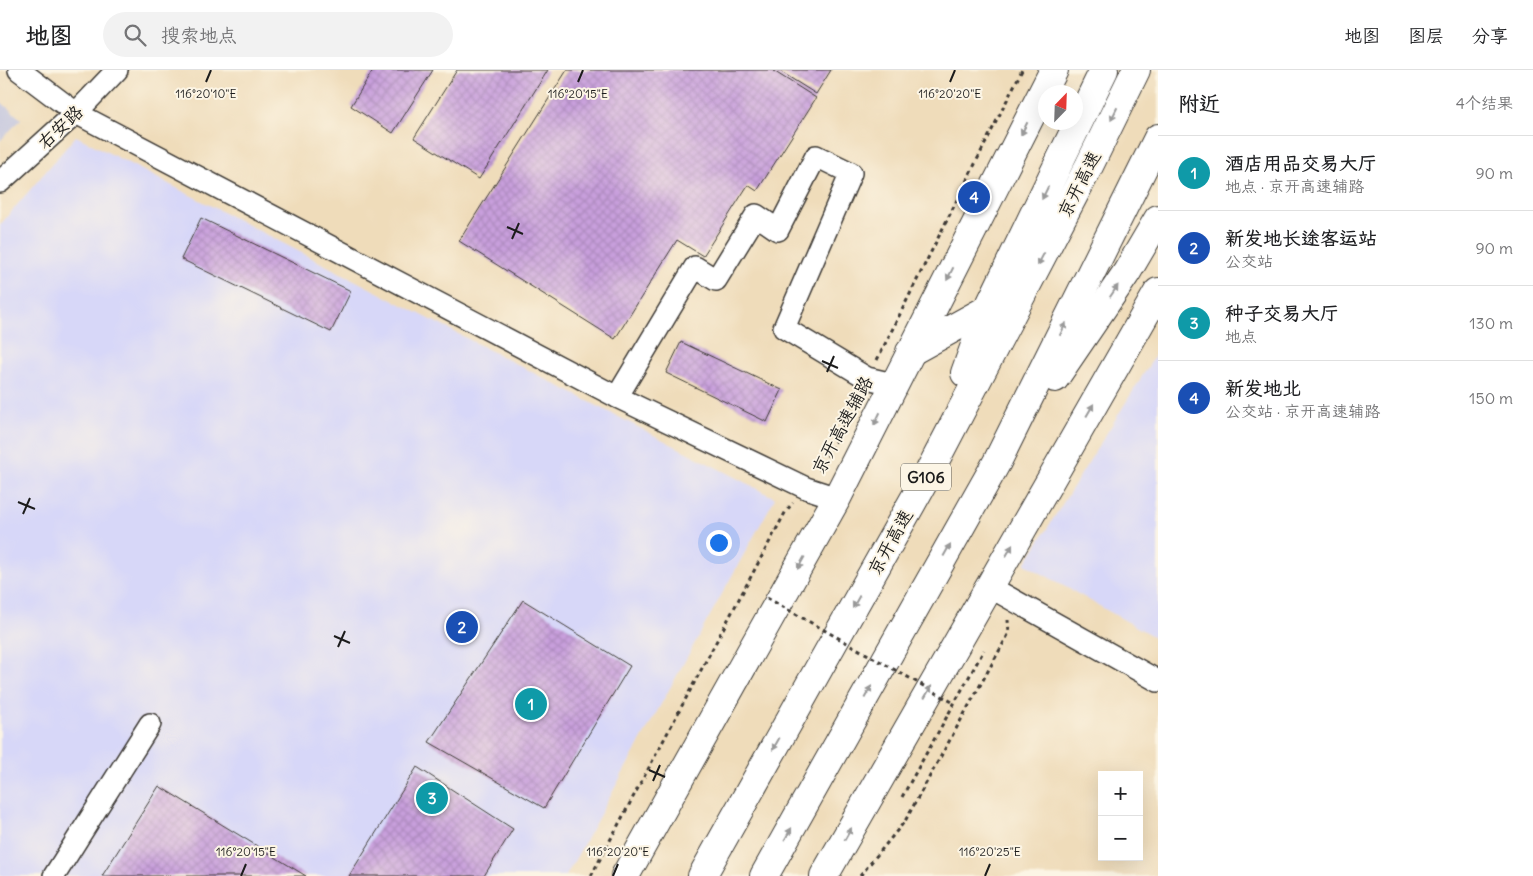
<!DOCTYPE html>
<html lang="zh">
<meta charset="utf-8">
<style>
:root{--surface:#fff;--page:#f2f2f2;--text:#202124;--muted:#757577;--line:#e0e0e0;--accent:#c8321e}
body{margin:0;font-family:Delius,"LXGW WenKai TC",sans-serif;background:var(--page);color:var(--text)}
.controls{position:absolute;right:15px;bottom:15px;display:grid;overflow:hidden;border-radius:0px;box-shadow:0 5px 20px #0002}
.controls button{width:45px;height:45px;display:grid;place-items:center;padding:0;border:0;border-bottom:1px solid var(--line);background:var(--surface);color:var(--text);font:25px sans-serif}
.compass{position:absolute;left:1038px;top:15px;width:45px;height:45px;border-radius:50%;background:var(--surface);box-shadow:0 5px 20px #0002;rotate:23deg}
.you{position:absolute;left:718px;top:472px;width:18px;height:18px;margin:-12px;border:4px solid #fff;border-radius:50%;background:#1a73e8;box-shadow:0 0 0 8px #1a73e833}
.badge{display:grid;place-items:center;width:32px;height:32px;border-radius:50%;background:var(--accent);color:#fff;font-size:16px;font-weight:700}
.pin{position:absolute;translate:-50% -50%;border:2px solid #fff;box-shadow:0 1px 5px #0006}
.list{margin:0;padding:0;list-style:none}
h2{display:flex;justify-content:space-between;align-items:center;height:65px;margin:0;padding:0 20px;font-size:21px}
h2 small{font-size:16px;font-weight:400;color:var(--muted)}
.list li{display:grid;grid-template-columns:32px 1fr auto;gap:15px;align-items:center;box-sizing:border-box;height:75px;padding:0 20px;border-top:1px solid var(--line)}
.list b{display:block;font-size:19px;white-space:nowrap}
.list p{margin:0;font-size:16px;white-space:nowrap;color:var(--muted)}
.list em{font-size:16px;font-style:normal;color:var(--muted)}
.icon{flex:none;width:28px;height:28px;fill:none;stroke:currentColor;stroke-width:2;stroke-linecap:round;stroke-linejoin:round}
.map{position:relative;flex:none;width:1158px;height:806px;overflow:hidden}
header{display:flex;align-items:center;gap:30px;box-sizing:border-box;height:70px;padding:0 25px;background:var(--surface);border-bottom:1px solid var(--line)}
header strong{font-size:24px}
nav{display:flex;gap:28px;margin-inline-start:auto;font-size:18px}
.search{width:350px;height:45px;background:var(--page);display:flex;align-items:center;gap:12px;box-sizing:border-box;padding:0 18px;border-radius:28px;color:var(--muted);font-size:19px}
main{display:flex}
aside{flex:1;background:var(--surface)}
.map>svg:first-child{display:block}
.built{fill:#d7d7f8}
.industrial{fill:#bfc2dd}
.building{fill:url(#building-cross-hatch)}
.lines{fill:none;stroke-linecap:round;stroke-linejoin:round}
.minor-casing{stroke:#3c3934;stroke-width:24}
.major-casing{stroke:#3c3934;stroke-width:30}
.highway-casing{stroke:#3c3934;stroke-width:30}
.path{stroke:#3c3934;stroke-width:3;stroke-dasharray:4 4;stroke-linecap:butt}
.minor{stroke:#fff;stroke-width:21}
.major{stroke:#fff;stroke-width:28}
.highway{stroke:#fff;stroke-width:28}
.path-bridge{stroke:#3c3934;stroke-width:3;stroke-dasharray:4 4;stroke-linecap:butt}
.oneway{fill:#999}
.ticks{fill:none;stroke:#1c1c1c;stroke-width:2}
.labels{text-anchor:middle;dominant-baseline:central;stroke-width:4;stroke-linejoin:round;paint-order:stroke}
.shield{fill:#fcf5e5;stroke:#5f5d58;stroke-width:1}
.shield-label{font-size:16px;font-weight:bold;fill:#1c1c1c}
.street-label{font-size:18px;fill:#1c1c1c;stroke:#fcf5e5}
.ticks-label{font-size:12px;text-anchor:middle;fill:#1c1c1c;stroke:#fcf5e5;stroke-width:4;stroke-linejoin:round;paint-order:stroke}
</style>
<header>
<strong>地图</strong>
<div class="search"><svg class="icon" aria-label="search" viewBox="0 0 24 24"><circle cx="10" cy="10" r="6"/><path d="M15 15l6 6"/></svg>搜索地点</div>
<nav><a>地图</a><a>图层</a><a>分享</a></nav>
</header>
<main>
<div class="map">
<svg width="1158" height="806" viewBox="0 0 1158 806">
<defs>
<pattern id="building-cross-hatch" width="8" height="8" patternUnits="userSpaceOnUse" patternTransform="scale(1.25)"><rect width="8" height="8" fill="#c89fdc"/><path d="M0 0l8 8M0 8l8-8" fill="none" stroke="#ab88bc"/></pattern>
</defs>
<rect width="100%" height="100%" fill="#fcf5e5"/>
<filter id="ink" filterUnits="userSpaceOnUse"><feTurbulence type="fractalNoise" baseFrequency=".02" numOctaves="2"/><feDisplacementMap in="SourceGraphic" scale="10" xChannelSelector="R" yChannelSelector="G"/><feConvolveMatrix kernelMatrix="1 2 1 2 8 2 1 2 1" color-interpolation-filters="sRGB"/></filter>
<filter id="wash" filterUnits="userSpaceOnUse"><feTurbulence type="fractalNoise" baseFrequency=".0096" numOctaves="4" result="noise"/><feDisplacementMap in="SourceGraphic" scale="20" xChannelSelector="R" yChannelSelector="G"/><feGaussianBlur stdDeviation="1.12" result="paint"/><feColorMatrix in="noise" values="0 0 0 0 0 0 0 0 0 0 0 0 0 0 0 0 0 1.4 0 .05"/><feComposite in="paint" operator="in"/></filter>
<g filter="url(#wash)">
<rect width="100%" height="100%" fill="#efdcba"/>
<g class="built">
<polygon points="76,66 775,428 566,806 0,806 0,155"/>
<polygon points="1158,281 1158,569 1025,494"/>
</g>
<polygon class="industrial" points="0,31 21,49 0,71"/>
<g id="blocks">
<g class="building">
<polygon points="373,0 433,0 393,63 351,36"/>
<polygon points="457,0 548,0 479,109 414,68"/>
<polygon points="567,0 772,0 816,28 757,121 748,115 703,186 677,170 615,269 459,171"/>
<polygon points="778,0 831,0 816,24"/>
<polygon points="201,148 351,221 331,262 181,189"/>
<polygon points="681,272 782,320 767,352 666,303"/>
<polygon points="523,530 630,596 544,738 429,672"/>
<polygon points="417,697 513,759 484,806 349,806"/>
<polygon points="159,716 306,806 102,806"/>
</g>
</g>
</g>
<g filter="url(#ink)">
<use href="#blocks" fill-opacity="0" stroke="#3c3934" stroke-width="1"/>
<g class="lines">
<defs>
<g id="minor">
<polyline points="19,0 76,43 617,327 806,418 837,428"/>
<polyline points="0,112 76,43 117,0"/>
<polyline points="617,327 695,197 716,210 756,145 778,160 816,86 851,103 784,258 867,308 893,314"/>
<polyline points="988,516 1158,611"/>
<polyline points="54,806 150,654"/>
</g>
<g id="major">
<polyline points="625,806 837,428 1054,0"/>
<polyline points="824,806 1158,222"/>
</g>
<g id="highway">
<polyline points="910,282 988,239"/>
<polyline points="965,303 988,239 1104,0"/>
<polyline points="1055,308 1127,202 1158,149"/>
<polyline points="702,806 926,408 1089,96 1136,0"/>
<polyline points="764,806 997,392 1158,68"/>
</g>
</defs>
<use href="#minor" class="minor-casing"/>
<use href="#major" class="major-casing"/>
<use href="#highway" class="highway-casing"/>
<g class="path">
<polyline points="877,290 1022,0"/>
<polyline points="820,401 859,325"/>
<polyline points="902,727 984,580"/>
<polyline points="591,806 786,441 793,433"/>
<polyline points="860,806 905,751 1009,563 1008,550"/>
</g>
<use href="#minor" class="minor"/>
<use href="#major" class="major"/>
<use href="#highway" class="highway"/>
<polyline class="path-bridge" points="767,528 954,633"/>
</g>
<defs><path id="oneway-solid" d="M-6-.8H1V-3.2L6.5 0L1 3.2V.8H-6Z" transform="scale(1.25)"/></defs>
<g class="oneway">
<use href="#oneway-solid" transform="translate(1114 44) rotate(116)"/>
<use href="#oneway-solid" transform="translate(1024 59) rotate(117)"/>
<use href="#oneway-solid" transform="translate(1045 123) rotate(116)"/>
<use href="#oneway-solid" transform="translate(1041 189) rotate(118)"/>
<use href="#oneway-solid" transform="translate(950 204) rotate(117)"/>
<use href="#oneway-solid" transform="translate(1114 221) rotate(-56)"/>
<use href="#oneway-solid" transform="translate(1063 259) rotate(-64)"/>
<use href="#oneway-solid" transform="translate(1090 340) rotate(-60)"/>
<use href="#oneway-solid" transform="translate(877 349) rotate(116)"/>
<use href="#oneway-solid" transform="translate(947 480) rotate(-61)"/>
<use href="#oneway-solid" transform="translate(1009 481) rotate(-60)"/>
<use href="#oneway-solid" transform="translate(801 493) rotate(119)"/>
<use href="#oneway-solid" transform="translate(856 532) rotate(119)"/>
<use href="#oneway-solid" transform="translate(868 622) rotate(-61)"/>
<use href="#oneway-solid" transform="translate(928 622) rotate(-60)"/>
<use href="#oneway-solid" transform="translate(776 674) rotate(119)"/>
<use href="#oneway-solid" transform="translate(788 764) rotate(-60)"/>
<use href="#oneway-solid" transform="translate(848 764) rotate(-61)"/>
</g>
</g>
<path class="ticks" d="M206,12L211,0M578,12L583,0M950,12L955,0M507,157L523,164M512,169L519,153M822,291L838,298M827,302L834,286M18,432L35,439M23,444L30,428M334,566L350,573M338,577L345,561M649,700L665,707M653,711L660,695M241,806L246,794M613,806L618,794M985,806L990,794"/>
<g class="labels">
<rect class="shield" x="901" y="393.5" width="50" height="27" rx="4"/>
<g class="shield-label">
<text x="926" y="407">G106</text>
</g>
<g class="street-label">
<text transform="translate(60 57) rotate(-43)">右安路</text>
<text transform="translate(1079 114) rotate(-63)">京开高速</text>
<text transform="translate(842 355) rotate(-62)">京开高速辅路</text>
<text transform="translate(890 472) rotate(-61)">京开高速</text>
</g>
</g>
<g class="ticks-label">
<text x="578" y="28">116°20'15"E</text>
<text x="950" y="28">116°20'20"E</text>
<text x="206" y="28">116°20'10"E</text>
<text x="246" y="786">116°20'15"E</text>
<text x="618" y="786">116°20'20"E</text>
<text x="990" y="786">116°20'25"E</text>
</g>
</svg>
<div class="controls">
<button>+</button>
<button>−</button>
</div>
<svg class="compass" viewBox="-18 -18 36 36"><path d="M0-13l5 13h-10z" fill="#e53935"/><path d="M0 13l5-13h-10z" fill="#757577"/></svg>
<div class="you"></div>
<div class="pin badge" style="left:531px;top:634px;background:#0f9aa8">1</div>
<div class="pin badge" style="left:462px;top:557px;background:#1a4fb4">2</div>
<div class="pin badge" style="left:432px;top:728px;background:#0f9aa8">3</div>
<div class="pin badge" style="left:974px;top:127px;background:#1a4fb4">4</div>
</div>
<aside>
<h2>附近<small>4个结果</small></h2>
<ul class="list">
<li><span class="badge" style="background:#0f9aa8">1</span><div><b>酒店用品交易大厅</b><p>地点 · 京开高速辅路</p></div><em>90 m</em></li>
<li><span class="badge" style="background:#1a4fb4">2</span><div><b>新发地长途客运站</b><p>公交站</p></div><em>90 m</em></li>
<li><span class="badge" style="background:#0f9aa8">3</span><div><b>种子交易大厅</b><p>地点</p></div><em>130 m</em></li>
<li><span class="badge" style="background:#1a4fb4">4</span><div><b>新发地北</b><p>公交站 · 京开高速辅路</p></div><em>150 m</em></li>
</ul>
</aside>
</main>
